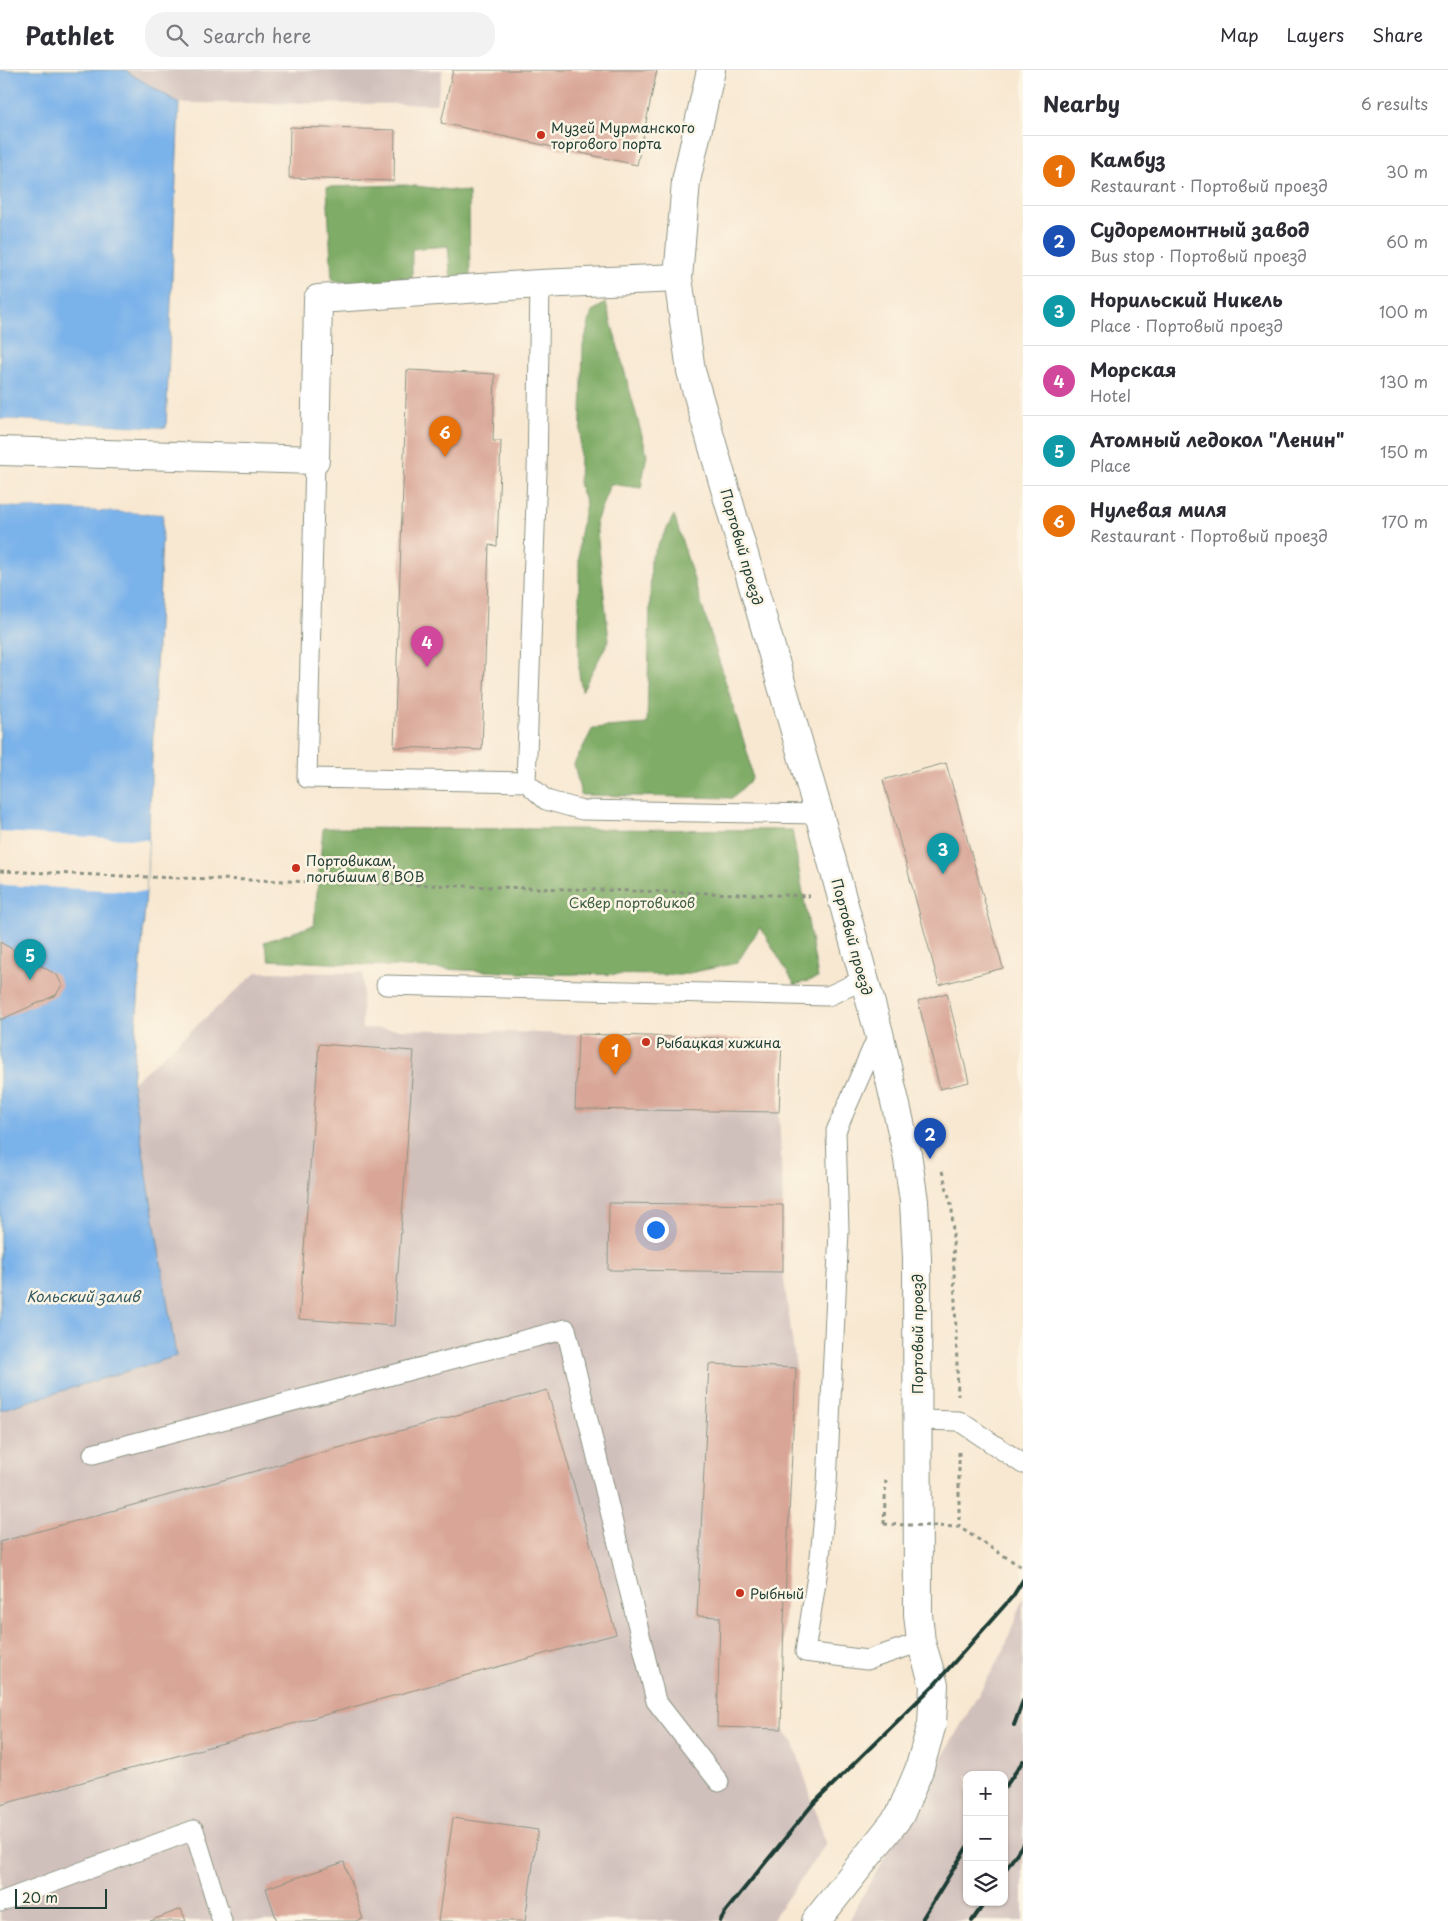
<!DOCTYPE html>
<meta charset="utf-8">
<style>
:root{--surface:#fff;--page:#f2f2f3;--text:#2b2b33;--muted:#7c7c81;--line:#e1e1e2;--accent:#2563eb}
body{margin:0;font-family:"Playpen Sans",sans-serif;background:var(--page);color:var(--text)}
.controls{position:absolute;right:15px;bottom:15px;display:grid;overflow:hidden;border-radius:10px;box-shadow:0 1px 4px #0004}
.controls button{width:45px;height:45px;display:grid;place-items:center;padding:0;border:0;border-bottom:1px solid var(--line);background:var(--surface);color:var(--text);font:25px sans-serif}
.scale{position:absolute;left:15px;bottom:12px;width:92px;box-sizing:border-box;padding-left:5px;border:2px solid #1f3d34;border-top:0;font-size:14px;line-height:18px;white-space:nowrap;color:#1f3d34;-webkit-text-stroke:4px #fcf5e5;paint-order:stroke}
.you{position:absolute;left:655px;top:1159px;width:18px;height:18px;margin:-12px;border:4px solid #fff;border-radius:50%;background:#1a73e8;box-shadow:0 0 0 8px #1a73e833}
.badge{display:grid;place-items:center;width:32px;height:32px;border-radius:50%;background:var(--accent);color:#fff;font-size:16px;font-weight:700}
.pin{position:absolute;translate:-50% -41px;filter:drop-shadow(0 1px 2px #0008)}
.pin::after{content:'';position:absolute;top:26px;width:18px;height:15px;background:inherit;clip-path:polygon(0 0,100% 0,50% 100%)}
.list{margin:0;padding:0;list-style:none}
h2{display:flex;justify-content:space-between;align-items:center;height:65px;margin:0;padding:0 20px;font-size:21px}
h2 small{font-size:16px;font-weight:400;color:var(--muted)}
.list li{display:grid;grid-template-columns:32px 1fr auto;gap:15px;align-items:center;box-sizing:border-box;height:70px;padding:0 20px;border-top:1px solid var(--line)}
.list b{display:block;font-size:19px;white-space:nowrap}
.list p{margin:0;font-size:16px;white-space:nowrap;color:var(--muted)}
.list em{font-size:16px;font-style:normal;color:var(--muted)}
.icon{flex:none;width:28px;height:28px;fill:none;stroke:currentColor;stroke-width:2;stroke-linecap:round;stroke-linejoin:round}
.map{position:relative;flex:none;width:1023px;height:1851px;overflow:hidden}
header{display:flex;align-items:center;gap:30px;box-sizing:border-box;height:70px;padding:0 25px;background:var(--surface);border-bottom:1px solid var(--line)}
header strong{font-size:24px}
nav{display:flex;gap:28px;margin-inline-start:auto;font-size:18px}
.search{width:350px;height:45px;background:var(--page);display:flex;align-items:center;gap:12px;box-sizing:border-box;padding:0 18px;border-radius:20px;color:var(--muted);font-size:19px}
main{display:flex}
aside{flex:1;background:var(--surface)}
.map>svg:first-child{display:block}
.industrial{fill:#d0c0bc;fill-rule:evenodd}
.forest{fill:#7fac66;stroke:#4f744d}
.water{fill:#7ab2ea;stroke:#4c788f}
.pier{fill:#f8e8d2}
.building{fill:#d8a596}
.lines{fill:none;stroke-linecap:round;stroke-linejoin:round}
.lane-casing{stroke:#8c9283;stroke-width:21}
.street-casing{stroke:#8c9283;stroke-width:30}
.secondary-casing{stroke:#8c9283;stroke-width:30}
.path{stroke:#8c9283;stroke-width:3;stroke-dasharray:4 4;stroke-linecap:butt}
.lane{stroke:#fff;stroke-width:19}
.street{stroke:#fff;stroke-width:28}
.secondary{stroke:#fff;stroke-width:28}
.rail{stroke:#1f3d34;stroke-width:4}
.path-bridge{stroke:#8c9283;stroke-width:3;stroke-dasharray:4 4;stroke-linecap:butt}
.poi-dot{fill:#c8321e;stroke:#fcf5e5;stroke-width:2}
.labels{text-anchor:middle;dominant-baseline:central;stroke-width:5;stroke-linejoin:round;paint-order:stroke}
.poi-label{font-size:14px;fill:#1f3d34;stroke:#fcf5e5;text-anchor:start}
.street-label{font-size:14px;fill:#1f3d34;stroke:#fcf5e5}
.park-label{font-size:14px;fill:#3f6044;stroke:#fcf5e5}
.water-label{font-size:15px;font-style:italic;fill:#365a62;stroke:#fcf5e5}
</style>
<header>
<strong>Pathlet</strong>
<div class="search"><svg class="icon" aria-label="search" viewBox="0 0 24 24"><circle cx="10" cy="10" r="6"/><path d="M15 15l6 6"/></svg>Search here</div>
<nav><a>Map</a><a>Layers</a><a>Share</a></nav>
</header>
<main>
<div class="map">
<svg width="1023" height="1851" viewBox="0 0 1023 1851">
<rect width="100%" height="100%" fill="#fcf5e5"/>
<filter id="ink" filterUnits="userSpaceOnUse"><feTurbulence type="fractalNoise" baseFrequency=".02" numOctaves="2"/><feDisplacementMap in="SourceGraphic" scale="10" xChannelSelector="R" yChannelSelector="G"/><feConvolveMatrix kernelMatrix="1 2 1 2 8 2 1 2 1" color-interpolation-filters="sRGB"/></filter>
<filter id="wash" filterUnits="userSpaceOnUse"><feTurbulence type="fractalNoise" baseFrequency=".0096" numOctaves="4" result="noise"/><feDisplacementMap in="SourceGraphic" scale="20" xChannelSelector="R" yChannelSelector="G"/><feGaussianBlur stdDeviation="1.12" result="paint"/><feColorMatrix in="noise" values="0 0 0 0 0 0 0 0 0 0 0 0 0 0 0 0 0 1.4 0 .05"/><feComposite in="paint" operator="in"/></filter>
<g filter="url(#wash)">
<rect width="100%" height="100%" fill="#f8e8d2"/>
<g class="industrial">
<polygon points="127,0 443,0 436,34 179,33 129,3"/>
<polygon points="257,902 363,903 362,958 578,964 576,1039 779,1042 783,1135 783,1202 796,1298 784,1550 781,1659 793,1670 826,1774 771,1851 0,1851 0,1340 176,1286 132,1013"/>
<path d="M1023,1527V1851H848L1004,1580ZM967,1705H1004V1832H967Z"/>
</g>
<g class="forest">
<polygon points="406,115 469,122 470,213 451,211 448,176 412,179 412,215 394,216 332,211 327,117"/>
<polygon points="606,233 647,384 641,418 610,414 596,452 609,570 582,621 579,604 579,468 586,434 579,414 583,276 592,241"/>
<polygon points="674,445 749,688 752,709 732,728 581,725 574,694 593,658 647,654 651,488"/>
<polygon points="323,758 792,760 818,908 795,915 760,857 737,893 680,905 541,904 269,890 264,872 314,855"/>
</g>
<g class="water">
<polygon points="0,0 127,0 129,3 179,33 166,358 0,349"/>
<polygon points="0,436 163,444 146,822 132,1013 176,1286 0,1340"/>
</g>
<g class="pier">
<polygon points="0,349 166,358 166,360 0,352"/>
<polygon points="0,433 163,441 163,444 0,436"/>
<polygon points="0,762 148,770 146,822 0,815"/>
</g>
<g id="blocks">
<g class="building">
<polygon points="453,0 657,0 637,95 441,53"/>
<polygon points="290,57 395,60 394,111 289,108"/>
<polygon points="407,300 495,304 493,371 501,371 497,476 489,475 482,680 394,677"/>
<polygon points="946,693 1003,898 939,915 883,710"/>
<polygon points="0,872 57,905 62,915 56,925 0,950"/>
<polygon points="947,923 969,1012 940,1019 918,931"/>
<polygon points="578,964 782,970 779,1042 575,1039"/>
<polygon points="319,974 414,981 394,1256 299,1249"/>
<polygon points="609,1133 783,1135 783,1202 608,1200"/>
<polygon points="709,1294 796,1298 784,1550 781,1659 717,1657 720,1547 697,1546"/>
<polygon points="547,1320 616,1564 0,1735 0,1472"/>
<polygon points="453,1748 538,1760 525,1851 438,1851"/>
<polygon points="344,1792 363,1849 355,1851 277,1851 266,1818"/>
<polygon points="181,1839 186,1851 150,1851"/>
</g>
</g>
</g>
<g filter="url(#ink)">
<use href="#blocks" fill-opacity="0" stroke="#8c9283" stroke-width="1"/>
<g class="lines">
<defs>
<g id="lane">
<polyline points="540,214 537,402 526,712 546,730 582,740 819,744"/>
<polyline points="315,390 307,708 526,712"/>
<polyline points="386,915 828,926 863,910"/>
<polyline points="879,963 836,1061 839,1161 827,1414 820,1487 805,1582 867,1590 921,1572"/>
<polyline points="917,1350 959,1351 1023,1394"/>
<polyline points="93,1384 566,1259 656,1631 719,1712"/>
<polyline points="0,1832 194,1760 222,1851"/>
</g>
<polyline id="street" points="0,381 315,390 318,229 540,214 678,208"/>
<polyline id="secondary" points="711,0 686,111 678,208 691,301 819,744 879,963 907,1083 914,1131 917,1188 918,1544 921,1572 934,1615 932,1654 919,1700 900,1745 816,1851"/>
</defs>
<use href="#lane" class="lane-casing"/>
<use href="#street" class="street-casing"/>
<use href="#secondary" class="secondary-casing"/>
<g class="path">
<polyline points="0,801 147,807 810,826"/>
<polyline points="942,1101 952,1138 958,1326"/>
<polyline points="959,1382 959,1457"/>
<polyline points="884,1454 886,1407"/>
</g>
<use href="#lane" class="lane"/>
<use href="#street" class="street"/>
<use href="#secondary" class="secondary"/>
<g class="rail">
<polyline points="1014,1655 1023,1631"/>
<polyline points="1004,1719 1023,1691"/>
<polyline points="1004,1802 1023,1774"/>
<polyline points="720,1851 726,1841 813,1734 934,1615 1013,1526 1023,1510"/>
<polyline points="921,1851 967,1777"/>
<polyline points="972,1851 985,1832"/>
</g>
<polyline class="path-bridge" points="884,1454 959,1457 1023,1498"/>
</g>
</g>
<g class="poi-dot">
<circle cx="541" cy="65" r="5"/>
<circle cx="296" cy="798" r="5"/>
<circle cx="646" cy="972" r="5"/>
<circle cx="740" cy="1523" r="5"/>
</g>
<g class="labels">
<g class="poi-label">
<text x="551" y="57">Музей Мурманского<tspan x="551" dy="16">торгового порта</tspan></text>
<text x="306" y="790">Портовикам,<tspan x="306" dy="16">погибшим в ВОВ</tspan></text>
<text x="656" y="972">Рыбацкая хижина</text>
<text x="750" y="1523">Рыбный</text>
</g>
<g class="street-label">
<text transform="translate(742 477) rotate(74)">Портовый проезд</text>
<text transform="translate(852 867) rotate(75)">Портовый проезд</text>
<text transform="translate(917 1264) rotate(-90)">Портовый проезд</text>
</g>
<g class="park-label">
<text x="632" y="832">Сквер портовиков</text>
</g>
<g class="water-label">
<text x="83" y="1225">Кольский залив</text>
</g>
</g>
</svg>
<div class="controls">
<button>+</button>
<button>−</button>
<button><svg class="icon" aria-label="layers" viewBox="0 0 24 24"><path d="M12 4l9 5-9 5-9-5zM3 14l9 5 9-5"/></svg></button>
</div>
<div class="scale">20 m</div>
<div class="you"></div>
<div class="pin badge" style="left:615px;top:1005px;background:#e8710a">1</div>
<div class="pin badge" style="left:930px;top:1089px;background:#1a4fb4">2</div>
<div class="pin badge" style="left:943px;top:804px;background:#0f9aa8">3</div>
<div class="pin badge" style="left:427px;top:597px;background:#d1479c">4</div>
<div class="pin badge" style="left:30px;top:910px;background:#0f9aa8">5</div>
<div class="pin badge" style="left:445px;top:387px;background:#e8710a">6</div>
</div>
<aside>
<h2>Nearby<small>6 results</small></h2>
<ul class="list">
<li><span class="badge" style="background:#e8710a">1</span><div><b>Камбуз</b><p>Restaurant · Портовый проезд</p></div><em>30 m</em></li>
<li><span class="badge" style="background:#1a4fb4">2</span><div><b>Судоремонтный завод</b><p>Bus stop · Портовый проезд</p></div><em>60 m</em></li>
<li><span class="badge" style="background:#0f9aa8">3</span><div><b>Норильский Никель</b><p>Place · Портовый проезд</p></div><em>100 m</em></li>
<li><span class="badge" style="background:#d1479c">4</span><div><b>Морская</b><p>Hotel</p></div><em>130 m</em></li>
<li><span class="badge" style="background:#0f9aa8">5</span><div><b>Атомный ледокол &quot;Ленин&quot;</b><p>Place</p></div><em>150 m</em></li>
<li><span class="badge" style="background:#e8710a">6</span><div><b>Нулевая миля</b><p>Restaurant · Портовый проезд</p></div><em>170 m</em></li>
</ul>
</aside>
</main>
